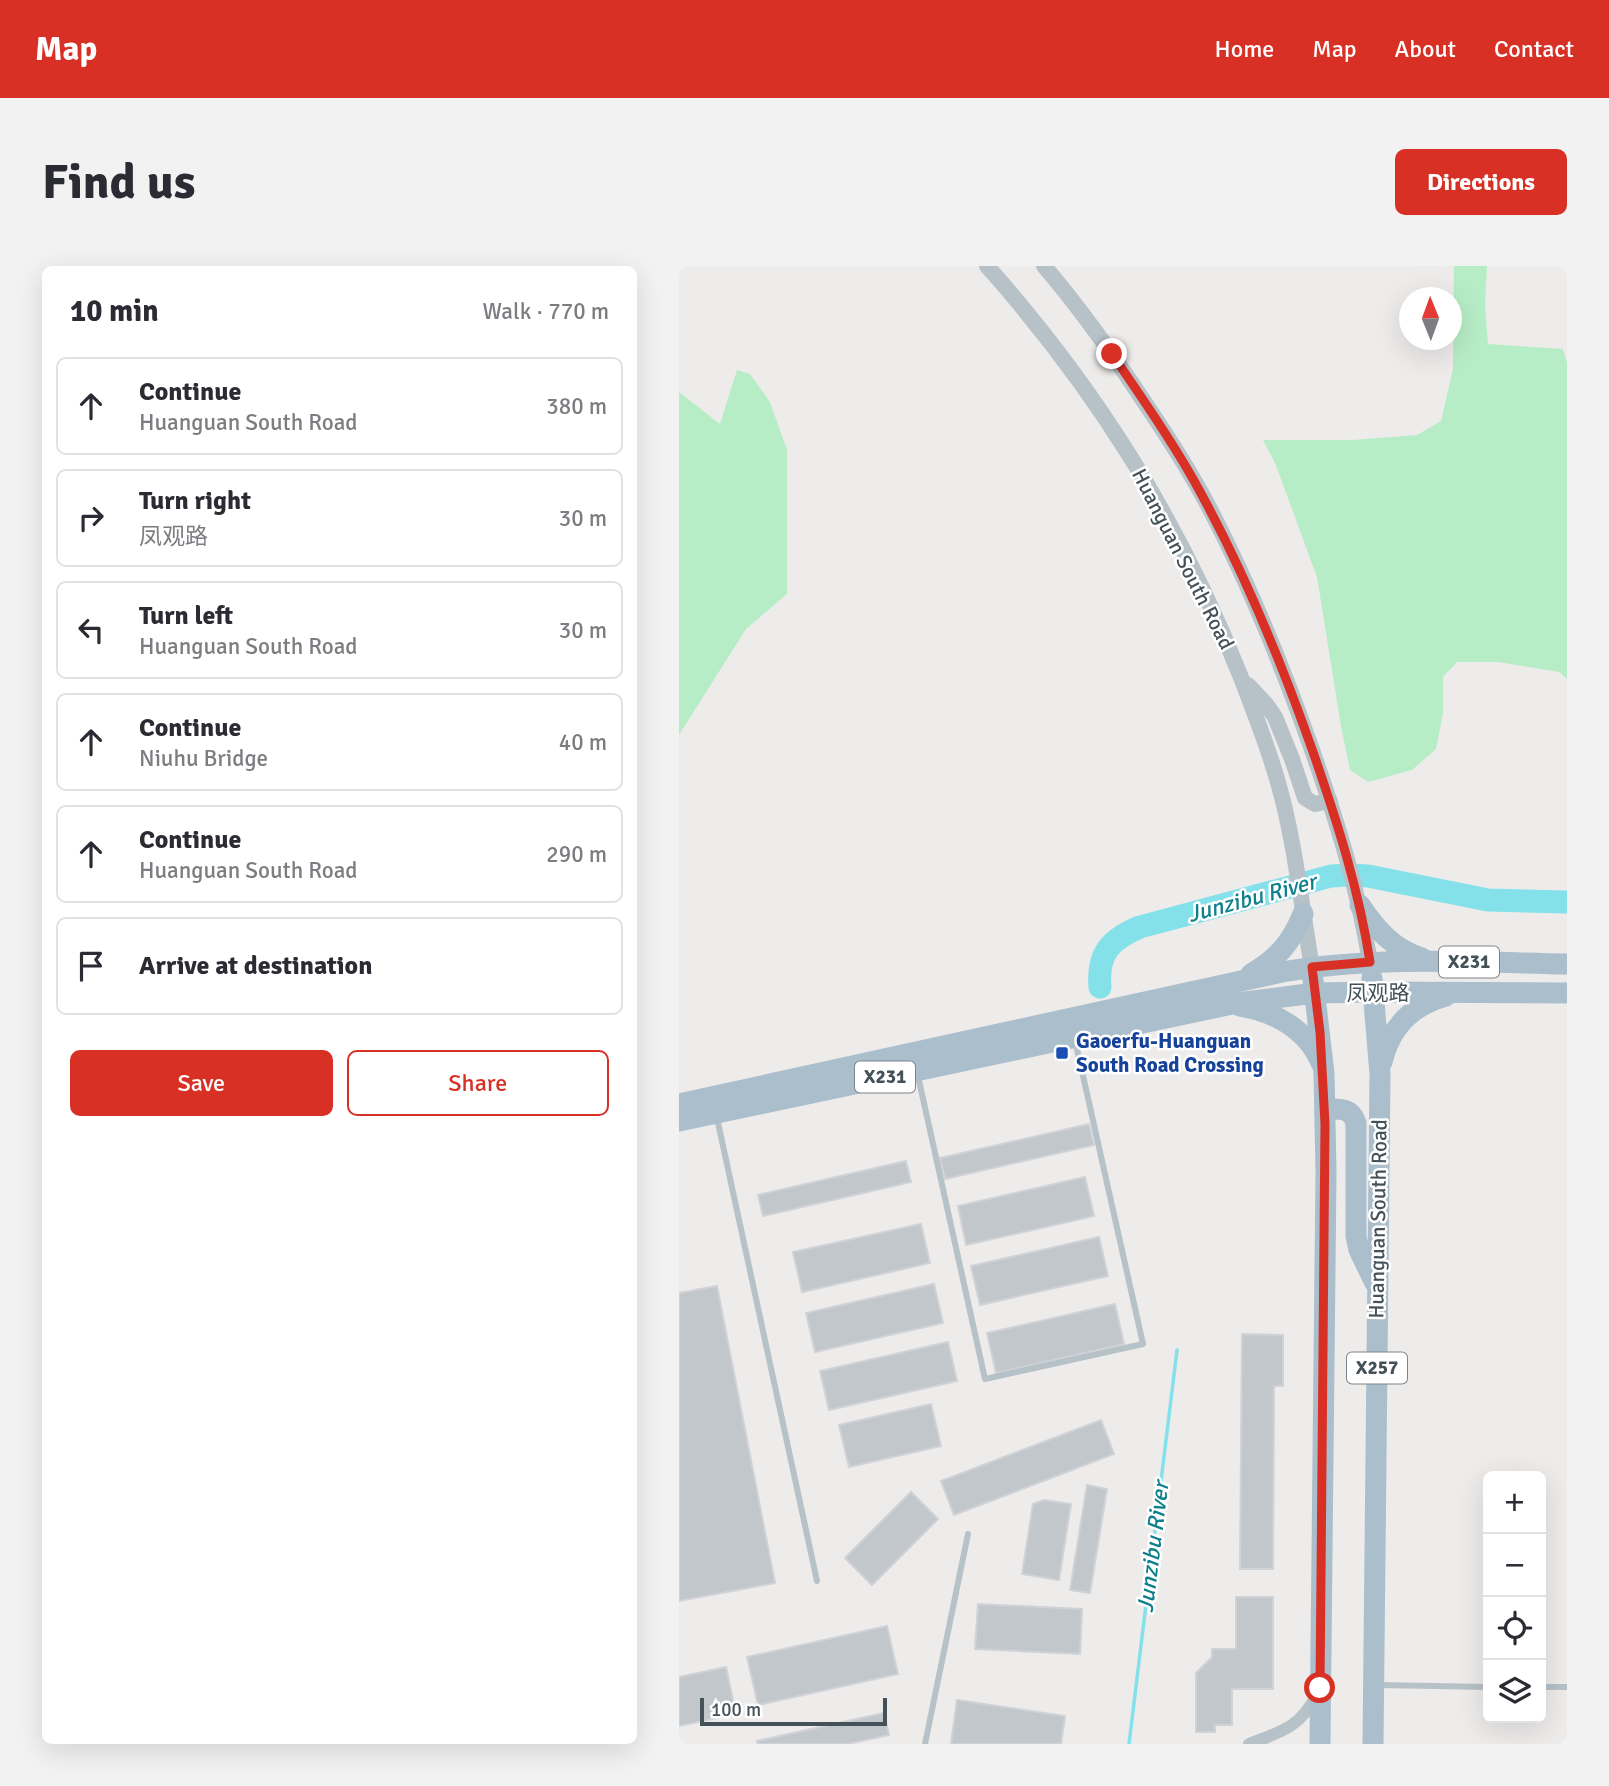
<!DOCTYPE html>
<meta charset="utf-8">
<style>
:root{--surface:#fff;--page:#f2f2f3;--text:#2b2b33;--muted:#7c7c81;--line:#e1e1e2;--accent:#d93025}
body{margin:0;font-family:Signika,"Noto Sans SC",sans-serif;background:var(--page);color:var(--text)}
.controls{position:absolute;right:21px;bottom:21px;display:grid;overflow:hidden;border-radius:10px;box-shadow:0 7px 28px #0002}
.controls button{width:63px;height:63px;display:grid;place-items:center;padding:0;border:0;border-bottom:2px solid var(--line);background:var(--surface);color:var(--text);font:35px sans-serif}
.compass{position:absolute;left:720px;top:21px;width:63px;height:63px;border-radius:50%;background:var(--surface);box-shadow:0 7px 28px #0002;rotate:359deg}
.scale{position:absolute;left:21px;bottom:18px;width:187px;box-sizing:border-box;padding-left:7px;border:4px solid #445158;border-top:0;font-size:19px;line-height:24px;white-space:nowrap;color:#445158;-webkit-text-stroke:5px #fff;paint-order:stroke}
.stop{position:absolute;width:21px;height:21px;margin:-16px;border:5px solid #d93025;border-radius:50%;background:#fff}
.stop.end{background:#d93025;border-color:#fff;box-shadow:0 2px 7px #0008}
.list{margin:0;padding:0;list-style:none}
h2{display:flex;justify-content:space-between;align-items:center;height:91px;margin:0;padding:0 28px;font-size:30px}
h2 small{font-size:23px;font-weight:400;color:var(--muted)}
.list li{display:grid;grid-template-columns:46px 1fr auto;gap:21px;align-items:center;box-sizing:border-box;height:98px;margin:0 14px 14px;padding:0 14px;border:2px solid var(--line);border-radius:10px}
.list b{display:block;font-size:26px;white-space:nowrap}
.list p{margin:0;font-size:23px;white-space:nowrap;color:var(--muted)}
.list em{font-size:23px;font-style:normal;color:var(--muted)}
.actions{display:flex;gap:14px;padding:21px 28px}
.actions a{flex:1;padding:16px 0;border:2px solid var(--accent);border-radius:10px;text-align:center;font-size:24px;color:var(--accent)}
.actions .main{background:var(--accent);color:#fff}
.icon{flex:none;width:38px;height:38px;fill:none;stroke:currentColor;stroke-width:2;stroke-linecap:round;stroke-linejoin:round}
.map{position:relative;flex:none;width:888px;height:1478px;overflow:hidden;border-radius:10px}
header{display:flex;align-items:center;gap:42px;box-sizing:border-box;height:98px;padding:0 35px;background:var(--accent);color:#fff}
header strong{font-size:33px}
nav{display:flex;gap:38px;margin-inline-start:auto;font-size:24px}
.intro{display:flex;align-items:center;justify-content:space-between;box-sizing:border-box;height:168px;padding:0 42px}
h1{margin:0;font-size:49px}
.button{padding:18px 32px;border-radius:10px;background:var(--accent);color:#fff;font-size:24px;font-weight:700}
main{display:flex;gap:42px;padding:0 42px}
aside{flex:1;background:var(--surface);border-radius:10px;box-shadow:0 7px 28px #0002}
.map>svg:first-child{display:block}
.green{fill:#b7edc6}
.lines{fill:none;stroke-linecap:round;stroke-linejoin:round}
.stream{stroke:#84e1ea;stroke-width:3.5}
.river{stroke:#84e1ea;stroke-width:23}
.building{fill:#c2c7cb;stroke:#cfd2d7;stroke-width:2}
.service{stroke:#b6c2c8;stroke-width:6}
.minor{stroke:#b6c2c8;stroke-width:12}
.tertiary{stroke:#b6c2c8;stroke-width:16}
.primary{stroke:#aabecb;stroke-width:21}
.route{stroke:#d93025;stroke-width:9}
.transit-dot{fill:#1a4fb4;stroke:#fff;stroke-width:2.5}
.labels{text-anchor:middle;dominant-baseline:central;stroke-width:5;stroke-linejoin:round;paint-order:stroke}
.shield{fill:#fff;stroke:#7c858a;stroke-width:2}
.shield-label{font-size:19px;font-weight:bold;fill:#445158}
.street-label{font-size:21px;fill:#445158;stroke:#fff}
.transit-label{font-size:21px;font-weight:bold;fill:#164399;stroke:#fff;text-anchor:start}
.water-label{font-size:23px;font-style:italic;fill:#0d808c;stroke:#fff}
</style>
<header>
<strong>Map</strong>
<nav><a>Home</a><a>Map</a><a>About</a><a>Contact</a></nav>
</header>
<div class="intro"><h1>Find us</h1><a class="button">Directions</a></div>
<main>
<aside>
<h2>10 min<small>Walk · 770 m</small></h2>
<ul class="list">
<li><svg class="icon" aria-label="ahead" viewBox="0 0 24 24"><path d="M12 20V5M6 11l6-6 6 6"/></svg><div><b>Continue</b><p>Huanguan South Road</p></div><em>380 m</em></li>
<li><svg class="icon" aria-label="right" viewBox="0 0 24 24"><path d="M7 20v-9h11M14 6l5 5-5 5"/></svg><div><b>Turn right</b><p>凤观路</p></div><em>30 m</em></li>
<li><svg class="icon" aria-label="left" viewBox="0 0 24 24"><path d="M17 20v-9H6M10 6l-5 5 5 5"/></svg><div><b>Turn left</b><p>Huanguan South Road</p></div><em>30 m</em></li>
<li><svg class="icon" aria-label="ahead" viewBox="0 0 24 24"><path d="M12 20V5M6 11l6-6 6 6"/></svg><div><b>Continue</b><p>Niuhu Bridge</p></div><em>40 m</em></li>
<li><svg class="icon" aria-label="ahead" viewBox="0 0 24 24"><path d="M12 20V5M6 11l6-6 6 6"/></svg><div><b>Continue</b><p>Huanguan South Road</p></div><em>290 m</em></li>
<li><svg class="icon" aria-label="arrive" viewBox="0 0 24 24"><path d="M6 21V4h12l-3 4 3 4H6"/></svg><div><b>Arrive at destination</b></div></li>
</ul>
<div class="actions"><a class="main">Save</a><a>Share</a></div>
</aside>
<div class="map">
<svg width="888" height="1478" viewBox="0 0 888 1478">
<rect width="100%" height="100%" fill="#eeebeb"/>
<g class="green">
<polygon points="775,0 808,0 806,38 809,78 884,83 888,97 888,413 880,406 819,396 778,396 764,411 764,447 757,483 733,504 689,516 671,504 662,460 638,311 596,197 584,174 674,174 738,169 762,155 774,103"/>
<polygon points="58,104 71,108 91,136 108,184 108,328 67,363 0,469 0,126 41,158"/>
</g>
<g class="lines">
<polyline class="stream" points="450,1478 498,1084"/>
<path class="river" d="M421,721C418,687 432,673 461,661L652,610L670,609L689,610L809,634L888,636"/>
</g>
<g class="building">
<polygon points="410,858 415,879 266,913 261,892"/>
<polygon points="227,895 232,916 84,950 79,929"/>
<polygon points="406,911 415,950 287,979 279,940"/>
<polygon points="242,958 251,997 123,1026 114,986"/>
<polygon points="420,971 429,1010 301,1039 292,1000"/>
<polygon points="255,1018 264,1057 136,1086 127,1047"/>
<polygon points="38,1020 96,1317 0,1335 0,1027"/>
<polygon points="436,1038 445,1078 317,1107 308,1067"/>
<polygon points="563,1068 604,1069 604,1120 595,1120 594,1303 561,1303"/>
<polygon points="269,1076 278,1115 150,1144 141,1105"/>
<polygon points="252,1138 262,1180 170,1201 160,1159"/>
<polygon points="422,1154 435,1188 275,1249 262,1215"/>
<polygon points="408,1219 428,1223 411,1327 391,1324"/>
<polygon points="232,1226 259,1253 193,1319 166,1292"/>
<polygon points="365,1234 392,1238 380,1314 343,1308 354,1238"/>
<polygon points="557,1331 594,1331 594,1423 553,1423 553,1459 536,1459 536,1466 517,1466 517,1407 533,1391 533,1383 557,1383"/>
<polygon points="299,1338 403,1343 401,1388 296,1383"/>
<polygon points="208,1360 219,1408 79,1439 68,1391"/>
<polygon points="47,1401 57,1448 0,1460 0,1411"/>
<polygon points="278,1434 386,1450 382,1478 272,1478"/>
<polygon points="205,1447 210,1469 168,1478 79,1478 78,1475"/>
</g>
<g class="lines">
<g class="service">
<polyline points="239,810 306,1113 464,1078 396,774"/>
<polyline points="38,852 138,1315"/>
<polyline points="699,1419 809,1421"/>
<polyline points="862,1421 888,1421"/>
<polyline points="246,1478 289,1268"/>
</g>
<path class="minor" d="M570,1478C602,1466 622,1461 638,1428"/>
<g class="tertiary">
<path d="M308,0C418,124 500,255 561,409C574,443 588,478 598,513C616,574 622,639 633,701"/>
<path d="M365,0C402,43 435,90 466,137C491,174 515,211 535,251C573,325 604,402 632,481C657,552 679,622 691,696"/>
<polyline points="569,419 587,438 596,451 613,493 626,532 636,538 651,535"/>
</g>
<g class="primary">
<path d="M681,639C697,663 714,683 743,692"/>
<path d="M572,708C599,692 612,677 624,648"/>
<polyline points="693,712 701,808 694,1478"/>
<polyline points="634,714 645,807 647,906 641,1478"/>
<path d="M561,740C595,745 629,764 642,797"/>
<path d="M703,796C711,762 733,739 767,730"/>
<path d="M0,838L603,706C697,690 793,696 888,698"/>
<path d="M646,843C660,843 672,841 677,857V970L680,984L696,1017"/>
<polyline points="0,855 558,737 636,727 695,726 888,727"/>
</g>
</g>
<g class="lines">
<path class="route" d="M433,88C461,129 490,170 514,213C563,300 601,392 634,486C658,555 680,624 691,696L633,701L641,766L646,858L641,1422"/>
</g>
<rect class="transit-dot" x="376" y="780" width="14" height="14" rx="3.5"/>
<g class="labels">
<g class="shield">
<rect x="760" y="680.5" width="60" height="31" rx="5"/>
<rect x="176" y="795.5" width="60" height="31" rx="5"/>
<rect x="668" y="1086.5" width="60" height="31" rx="5"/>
</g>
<g class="shield-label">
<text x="790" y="696">X231</text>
<text x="206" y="811">X231</text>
<text x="698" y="1102">X257</text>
</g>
<g class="street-label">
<text transform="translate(504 293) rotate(63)">Huanguan South Road</text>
<text x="699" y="727">凤观路</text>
<text transform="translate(699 953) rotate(-89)">Huanguan South Road</text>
</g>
<g class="transit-label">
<text x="397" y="775">Gaoerfu-Huanguan<tspan x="397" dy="24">South Road Crossing</tspan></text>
</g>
<g class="water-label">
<text transform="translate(573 632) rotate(-15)">Junzibu River</text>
<text transform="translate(474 1281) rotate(-83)">Junzibu River</text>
</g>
</g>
</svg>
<div class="controls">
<button>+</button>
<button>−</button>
<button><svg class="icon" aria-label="locate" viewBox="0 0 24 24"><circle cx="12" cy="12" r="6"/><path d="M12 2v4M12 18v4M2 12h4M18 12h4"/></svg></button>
<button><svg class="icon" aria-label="layers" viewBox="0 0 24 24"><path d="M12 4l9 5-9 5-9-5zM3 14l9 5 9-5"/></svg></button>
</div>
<svg class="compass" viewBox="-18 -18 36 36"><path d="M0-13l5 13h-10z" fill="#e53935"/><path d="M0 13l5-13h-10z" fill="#7c7c81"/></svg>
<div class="scale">100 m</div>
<div class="stop" style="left:641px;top:1422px"></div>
<div class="stop end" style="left:433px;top:88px"></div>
</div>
</main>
